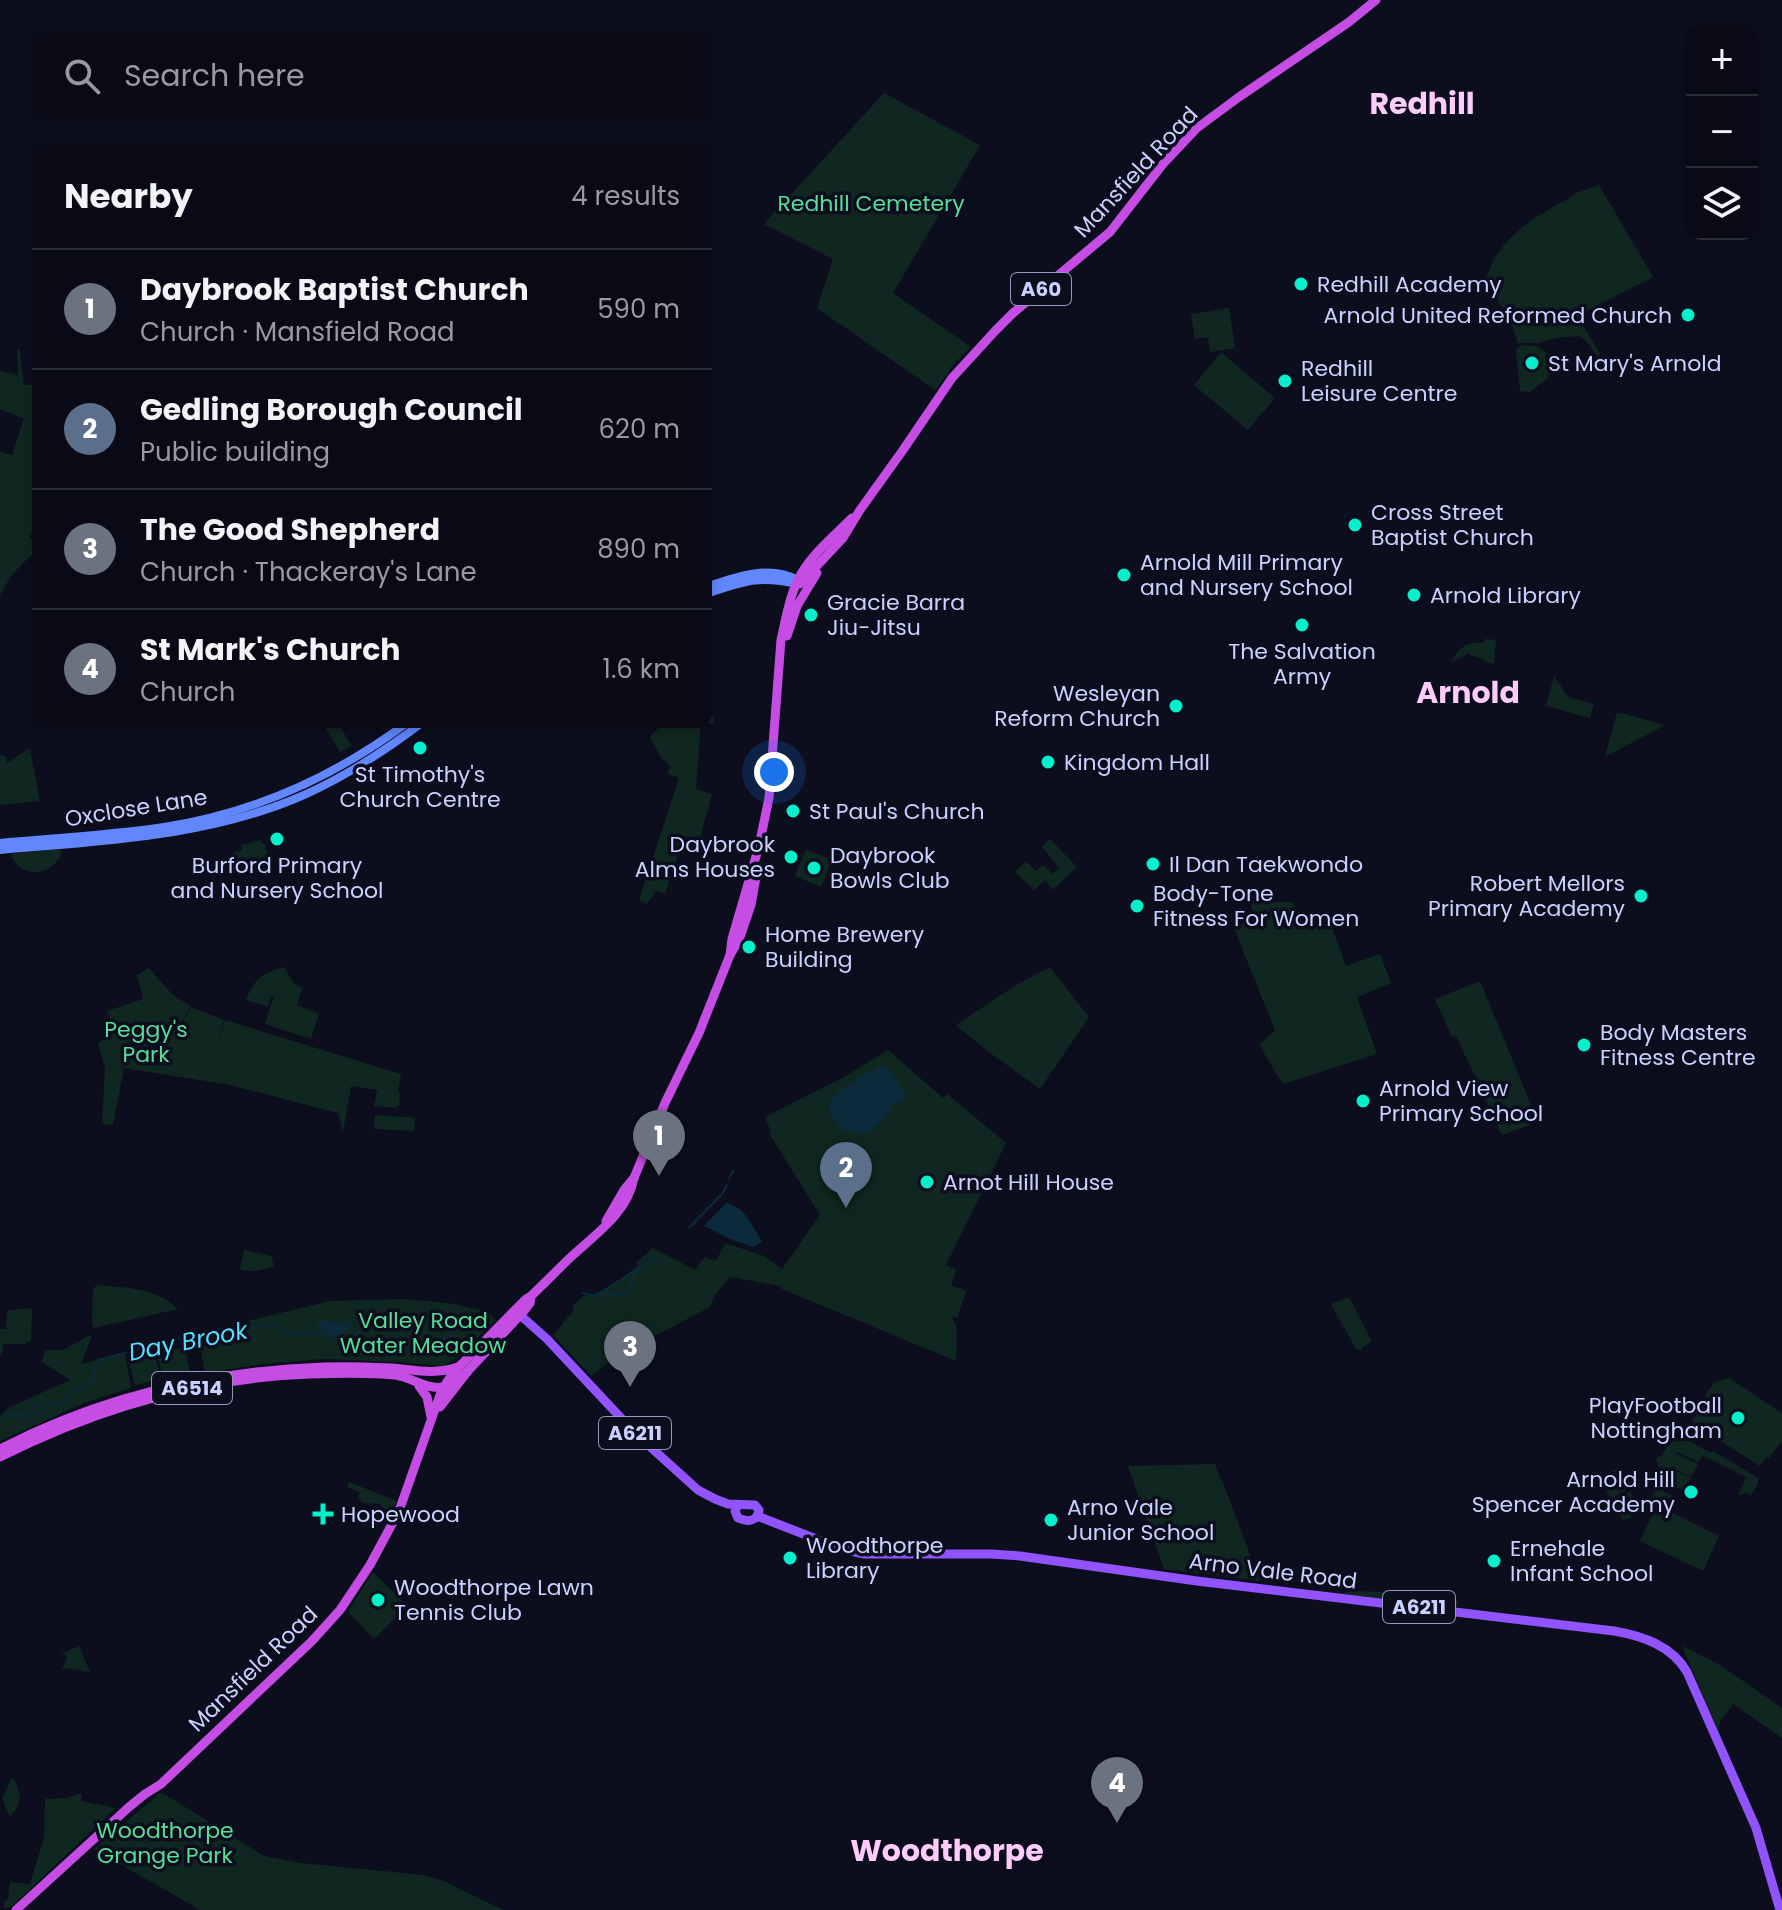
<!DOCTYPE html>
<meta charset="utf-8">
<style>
:root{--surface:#090a16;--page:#171823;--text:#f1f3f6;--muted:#999aa1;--line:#292b35;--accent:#d93025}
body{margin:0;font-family:Poppins,sans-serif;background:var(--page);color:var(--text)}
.controls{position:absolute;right:24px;top:24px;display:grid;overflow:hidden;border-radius:16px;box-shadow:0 4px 12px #0003}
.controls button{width:72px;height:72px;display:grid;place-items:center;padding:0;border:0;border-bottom:2px solid var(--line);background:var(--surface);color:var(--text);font:40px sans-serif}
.you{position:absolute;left:774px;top:772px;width:28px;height:28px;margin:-20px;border:6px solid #fff;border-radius:50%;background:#1a73e8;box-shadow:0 0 0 12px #1a73e833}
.badge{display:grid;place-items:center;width:52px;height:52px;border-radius:50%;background:var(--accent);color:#fff;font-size:26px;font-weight:700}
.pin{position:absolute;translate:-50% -66px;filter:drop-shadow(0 2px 4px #0008)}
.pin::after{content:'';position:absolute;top:42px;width:28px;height:24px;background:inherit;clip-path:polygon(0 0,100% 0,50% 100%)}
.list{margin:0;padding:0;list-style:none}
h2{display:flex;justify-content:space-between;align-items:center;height:104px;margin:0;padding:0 32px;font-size:34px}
h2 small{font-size:26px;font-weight:400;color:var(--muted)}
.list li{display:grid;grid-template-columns:52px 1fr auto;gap:24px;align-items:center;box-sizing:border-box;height:120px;padding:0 32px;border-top:2px solid var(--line)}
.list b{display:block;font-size:30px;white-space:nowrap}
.list p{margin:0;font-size:26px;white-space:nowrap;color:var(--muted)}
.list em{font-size:26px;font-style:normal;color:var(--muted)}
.icon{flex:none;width:44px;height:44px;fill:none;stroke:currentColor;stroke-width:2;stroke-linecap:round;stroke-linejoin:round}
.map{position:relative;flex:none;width:1782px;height:1910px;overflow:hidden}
.search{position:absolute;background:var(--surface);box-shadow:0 4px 12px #0003;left:32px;top:32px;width:680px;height:88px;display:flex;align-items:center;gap:20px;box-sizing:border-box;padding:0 28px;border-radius:16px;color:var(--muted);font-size:30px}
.panel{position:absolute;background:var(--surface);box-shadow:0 4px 12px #0003;left:32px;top:144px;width:680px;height:584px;border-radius:16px}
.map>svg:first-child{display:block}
.green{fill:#0f2720}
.water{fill:#0b2b3d}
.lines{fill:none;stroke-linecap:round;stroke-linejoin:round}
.stream{stroke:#0b2b3d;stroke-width:2}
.secondary{stroke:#6287fc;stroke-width:8}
.primary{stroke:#9053fc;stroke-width:9}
.trunk{stroke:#c64de4;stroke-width:9}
.poi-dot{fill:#04f0ca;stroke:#0c0e1e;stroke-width:3}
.labels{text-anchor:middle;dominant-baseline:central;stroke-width:7;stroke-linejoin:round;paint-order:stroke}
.shield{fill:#0c0e1e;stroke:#9196bb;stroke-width:2}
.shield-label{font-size:20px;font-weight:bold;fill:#cad1fe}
.street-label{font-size:22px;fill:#cad1fe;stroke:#0c0e1e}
.park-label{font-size:22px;fill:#58dc98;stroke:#0c0e1e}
.poi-label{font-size:22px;fill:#cad1fe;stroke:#0c0e1e;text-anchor:start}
.water-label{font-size:24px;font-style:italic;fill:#59dcfc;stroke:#0c0e1e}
.district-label{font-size:30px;font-weight:bold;fill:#feccf9;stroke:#0c0e1e}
</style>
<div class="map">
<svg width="1782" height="1910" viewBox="0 0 1782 1910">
<rect width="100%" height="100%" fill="#0c0e1e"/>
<g class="green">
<polygon points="884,93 980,145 893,293 971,347 949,369 950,371 935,390 817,308 833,259 764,224"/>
<path d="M1599,185L1653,277L1577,316L1601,355L1598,357L1586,341L1579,336L1557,338L1538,343H1518L1511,324L1486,279C1499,236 1536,216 1573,196V194Z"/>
<polygon points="1229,308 1235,348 1210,352 1208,337 1195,339 1191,314"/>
<polygon points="1522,345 1536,346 1546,352 1545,357 1552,369 1546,380 1530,392 1520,391 1516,349"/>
<path d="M17,349L20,350L24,385L38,384V525L29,537L38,545V550C24,560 7,579 0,596V452L12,455L24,419L0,409V371L18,375Z"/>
<polygon points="1221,352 1275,398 1248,430 1194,385"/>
<path d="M1485,639L1496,640L1494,664L1484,662L1483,659L1468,654L1451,662C1461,646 1466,642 1484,643Z"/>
<polygon points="1554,676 1568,697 1594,704 1590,718 1546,706"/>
<polygon points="1617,712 1665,725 1605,757"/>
<polygon points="706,716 714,716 714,724 701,723 696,789 712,794 699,841 684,836 665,894 656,891 647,904 639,900 679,778 668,774 670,767 667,762 663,760 650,739 651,735 665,722 706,722"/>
<polygon points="322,722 337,722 352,746 340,752"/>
<polygon points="28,749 30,749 40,801 0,805 0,755 6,757 7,763"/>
<polygon points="1050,839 1077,867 1053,890 1045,880 1034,890 1015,872 1026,861 1036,871 1043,865 1053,874 1059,868 1042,847"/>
<polygon points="261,840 262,844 265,844 269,858 238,867 233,852 242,850 241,845"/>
<path d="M56,849L60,850L62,853C59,858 55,865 49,868C34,877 16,870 11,854Z"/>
<polygon points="806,849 832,860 821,887 795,876"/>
<polygon points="1264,899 1268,902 1293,902 1298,930 1329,919 1346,966 1380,954 1391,983 1357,997 1377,1054 1283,1084 1259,1045 1275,1030 1233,926 1254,920 1250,900"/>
<path d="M284,967L294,984L302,987L297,1005L319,1014L311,1039L265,1024L274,996H271L268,1007L246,1000C254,979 262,973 284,967Z"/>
<polygon points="1050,967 1089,1017 1040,1089 986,1050 956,1025 1016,985"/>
<polygon points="149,968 172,994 190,1006 179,1029 191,1007 224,1020 217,1046 225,1020 401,1074 398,1092 400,1093 399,1106 394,1108 374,1106 377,1091 379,1090 351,1086 343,1132 338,1113 230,1085 124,1068 113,1125 102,1124 105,1068 98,1044 114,1027 107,1011 143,999 137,975"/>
<polygon points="1480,981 1538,1122 1502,1135 1456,1036 1452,1037 1435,999"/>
<path d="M888,1050L943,1098L947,1094L1006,1143L946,1265L956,1270L951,1285L966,1291L957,1319L954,1316L952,1318L957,1328L956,1361L782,1289L780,1286L730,1277L715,1295L710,1307L619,1355L591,1376L553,1335L574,1310L572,1307L583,1296C603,1296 622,1277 638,1266L636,1263L653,1248L695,1270L705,1257L716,1261L725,1243L764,1256L782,1269L820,1215L769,1133L771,1132L765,1117L844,1077Z"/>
<polygon points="375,1115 415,1118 414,1131 374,1129"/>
<polygon points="244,1250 271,1256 274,1267 255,1271 240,1270"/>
<path d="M97,1285C126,1288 156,1287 178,1309L94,1328L92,1323L93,1289Z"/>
<polygon points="1349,1297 1372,1342 1361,1348 1362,1351 1356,1349 1331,1304"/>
<polygon points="403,1299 448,1303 486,1311 496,1320 461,1355 444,1366 398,1362 323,1359 263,1364 205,1373 198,1333 330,1301"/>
<polygon points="25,1308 32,1309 31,1341 25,1344 3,1344 2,1355 0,1355 0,1329 6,1329 7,1311"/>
<polygon points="88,1336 92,1336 81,1364 125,1353 131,1388 84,1403 0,1441 0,1416 10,1407 70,1380 42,1362 45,1350 63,1350"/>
<polygon points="185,1347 190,1373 163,1379 157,1353"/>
<polygon points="154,1353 161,1379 135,1385 128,1359"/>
<polygon points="1729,1378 1782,1413 1782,1441 1769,1458 1766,1457 1760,1466 1692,1423 1708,1391 1715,1382"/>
<path d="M1674,1438L1691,1442L1711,1453L1713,1451L1758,1478C1759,1485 1755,1489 1751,1495L1746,1493L1738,1495L1746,1477L1702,1455L1699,1462L1677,1452V1454L1698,1464L1691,1477L1671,1467L1672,1464L1666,1477L1670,1469L1691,1478L1684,1491L1666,1482L1663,1491L1677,1498L1650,1504C1654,1490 1665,1473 1656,1460L1658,1456L1660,1457Z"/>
<polygon points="1215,1464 1219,1477 1222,1480 1260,1581 1164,1569 1128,1466"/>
<polygon points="1618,1468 1630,1488 1611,1499 1599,1479"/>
<polygon points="349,1482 397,1501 387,1523 378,1518 381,1504 363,1503 358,1497 360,1492 347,1487"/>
<polygon points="1630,1491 1642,1511 1623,1521 1611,1501"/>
<polygon points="1657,1505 1719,1536 1703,1571 1640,1541"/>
<polygon points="373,1572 407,1606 374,1639 348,1612"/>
<path d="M1350,1591C1385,1591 1419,1596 1454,1598L1458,1600V1606L1453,1605L1452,1607L1343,1594Z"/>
<polygon points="79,1646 90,1672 67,1668 62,1670 67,1657 65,1655 61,1654"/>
<polygon points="1682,1646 1720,1665 1782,1708 1782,1738 1733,1704 1720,1722 1718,1731"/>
<path d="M12,1778L14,1779C21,1794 23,1804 10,1816L7,1812L2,1797Z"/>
<polygon points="160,1793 166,1795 264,1856 301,1863 423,1875 444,1881 503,1910 200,1910 94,1849"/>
<polygon points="79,1794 82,1794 81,1801 116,1808 13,1905 8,1908 4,1908 4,1903 8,1899 10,1882 30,1884 44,1838 45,1799 67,1798"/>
</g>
<g class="water">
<path d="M881,1065L891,1071L906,1097L902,1101L893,1104C885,1119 876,1130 859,1135L853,1131L844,1132L830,1113V1101L841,1089L853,1084L857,1079L869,1072H874Z"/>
<path d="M726,1203C744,1205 753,1228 762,1241L754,1247L735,1241L704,1226Z"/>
<path d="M324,1320C333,1324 341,1319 353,1323C343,1338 329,1341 317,1325L319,1322Z"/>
</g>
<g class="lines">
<g class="stream">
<polyline points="729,1179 733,1171"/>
<polyline points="689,1228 722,1194 727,1185"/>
<polyline points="603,1291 635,1271"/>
<polyline points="583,1293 593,1296 601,1292 612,1295 625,1292 630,1287 636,1271 657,1255"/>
<path d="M0,1420L15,1413L27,1416C33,1411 34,1406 40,1402L58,1404L64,1403L71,1389H78L93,1381L95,1365L98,1360L189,1336L274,1324C290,1340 299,1332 317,1333C325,1334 335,1340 342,1343L356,1335L369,1320L375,1319L404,1342H412L426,1345L437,1338H448C459,1321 455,1319 477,1321"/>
</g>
<g class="secondary">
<path d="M706,587C735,577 769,564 798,580"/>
<path d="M706,594C743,582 758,575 797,584"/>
<path d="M0,843C55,838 110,835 164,827C254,813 336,776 408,722"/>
<path d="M0,850C102,841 209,837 304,795C347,776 386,750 423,722"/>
</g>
<g class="primary">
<path d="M519,1310L520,1315L547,1339L636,1434L698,1490L715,1499L728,1504L755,1505L759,1510C758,1522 747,1522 738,1518L735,1511L738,1505"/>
<path d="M757,1516L842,1549L864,1554H991L1020,1556L1197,1581L1614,1631C1643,1636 1672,1646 1687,1672L1756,1828L1780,1910"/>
</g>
<g class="trunk">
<polyline points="797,584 800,584 843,538 860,510 903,450 952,378 996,330 1012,314 1110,232 1163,164 1197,128 1239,97 1349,22 1376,0"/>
<polyline points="787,636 797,606 817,573"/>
<path d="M730,955L732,939L759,846L769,798L781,640C786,618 790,593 801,574C813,553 835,535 852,518"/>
<polyline points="606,1221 624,1190 634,1178 665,1103 699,1033 730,955 739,940 751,905 756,877"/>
<polyline points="419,1383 419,1386 427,1397 431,1417"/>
<polyline points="440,1407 468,1371 524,1311 530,1303 531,1296"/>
<path d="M0,1449C101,1397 210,1371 324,1367C347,1366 369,1367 392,1368C415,1370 435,1375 458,1367"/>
<path d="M0,1457C97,1408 201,1378 310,1374C338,1373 367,1372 395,1375C411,1377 427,1390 442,1387C452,1385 460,1377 468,1371"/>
<path d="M16,1910L129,1807L145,1794L161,1784L312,1641L340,1610L370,1565L399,1511L440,1395L447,1382L453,1373L526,1299L531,1296C545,1283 558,1269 572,1256C598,1232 627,1213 634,1178"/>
</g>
</g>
<g class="poi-dot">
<circle cx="1301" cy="284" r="8"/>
<circle cx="1688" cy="315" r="8"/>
<circle cx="1532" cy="363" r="8"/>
<circle cx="1285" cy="381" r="8"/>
<circle cx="1355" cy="525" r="8"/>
<circle cx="1124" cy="575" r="8"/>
<circle cx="1414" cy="595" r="8"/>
<circle cx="811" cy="615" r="8"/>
<circle cx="1302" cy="625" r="8"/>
<circle cx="1176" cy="706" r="8"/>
<circle cx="420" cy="748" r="8"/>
<circle cx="1048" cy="762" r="8"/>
<circle cx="793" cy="811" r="8"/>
<circle cx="277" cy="839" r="8"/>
<circle cx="791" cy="857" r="8"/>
<circle cx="1153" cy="864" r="8"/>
<circle cx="814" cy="868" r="8"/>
<circle cx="1641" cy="896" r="8"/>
<circle cx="1137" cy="906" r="8"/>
<circle cx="749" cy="947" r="8"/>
<circle cx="1584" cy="1045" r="8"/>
<circle cx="1363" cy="1101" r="8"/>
<circle cx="927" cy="1182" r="8"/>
<circle cx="1738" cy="1418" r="8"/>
<circle cx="1691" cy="1492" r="8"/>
<path d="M319 1502h8v8h8v8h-8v8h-8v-8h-8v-8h8z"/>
<circle cx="1051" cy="1520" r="8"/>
<circle cx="790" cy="1558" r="8"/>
<circle cx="1494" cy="1561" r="8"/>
<circle cx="378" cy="1600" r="8"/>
</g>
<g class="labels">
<g class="shield">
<rect x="1011" y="273" width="60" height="32" rx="6"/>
<rect x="152" y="1372" width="80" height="32" rx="6"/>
<rect x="599" y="1417" width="72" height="32" rx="6"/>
<rect x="1383" y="1591" width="72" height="32" rx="6"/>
</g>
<g class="shield-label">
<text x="1041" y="289">A60</text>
<text x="192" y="1388">A6514</text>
<text x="635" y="1433">A6211</text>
<text x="1419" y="1607">A6211</text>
</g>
<g class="street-label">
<text transform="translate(1136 172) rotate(-47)">Mansfield Road</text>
<text transform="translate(136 808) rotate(-9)">Oxclose Lane</text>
<text transform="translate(1273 1571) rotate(7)">Arno Vale Road</text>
<text transform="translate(253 1669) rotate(-44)">Mansfield Road</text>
</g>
<g class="park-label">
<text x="871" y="203">Redhill Cemetery</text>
<text x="146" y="1029">Peggy's<tspan x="146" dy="25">Park</tspan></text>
<text x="423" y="1320">Valley Road<tspan x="423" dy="25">Water Meadow</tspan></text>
<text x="165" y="1830">Woodthorpe<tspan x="165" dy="25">Grange Park</tspan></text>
</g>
<g class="poi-label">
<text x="1317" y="284">Redhill Academy</text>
<text x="1672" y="315" text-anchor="end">Arnold United Reformed Church</text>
<text x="1548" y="363">St Mary's Arnold</text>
<text x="1301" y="368">Redhill<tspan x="1301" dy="25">Leisure Centre</tspan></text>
<text x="1371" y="512">Cross Street<tspan x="1371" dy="25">Baptist Church</tspan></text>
<text x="1140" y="562">Arnold Mill Primary<tspan x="1140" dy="25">and Nursery School</tspan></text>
<text x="1430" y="595">Arnold Library</text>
<text x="827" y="602">Gracie Barra<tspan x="827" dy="25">Jiu-Jitsu</tspan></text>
<text x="1302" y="651" text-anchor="middle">The Salvation<tspan x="1302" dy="25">Army</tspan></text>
<text x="1160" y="693" text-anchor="end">Wesleyan<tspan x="1160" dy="25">Reform Church</tspan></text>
<text x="1064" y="762">Kingdom Hall</text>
<text x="420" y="774" text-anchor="middle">St Timothy's<tspan x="420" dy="25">Church Centre</tspan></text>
<text x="809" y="811">St Paul's Church</text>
<text x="775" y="844" text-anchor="end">Daybrook<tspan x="775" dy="25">Alms Houses</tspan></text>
<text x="830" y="855">Daybrook<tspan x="830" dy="25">Bowls Club</tspan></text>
<text x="1169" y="864">Il Dan Taekwondo</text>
<text x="277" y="865" text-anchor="middle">Burford Primary<tspan x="277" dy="25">and Nursery School</tspan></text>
<text x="1625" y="883" text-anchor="end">Robert Mellors<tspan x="1625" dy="25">Primary Academy</tspan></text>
<text x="1153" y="893">Body-Tone<tspan x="1153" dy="25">Fitness For Women</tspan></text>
<text x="765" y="934">Home Brewery<tspan x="765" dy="25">Building</tspan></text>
<text x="1600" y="1032">Body Masters<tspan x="1600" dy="25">Fitness Centre</tspan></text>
<text x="1379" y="1088">Arnold View<tspan x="1379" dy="25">Primary School</tspan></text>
<text x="943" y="1182">Arnot Hill House</text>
<text x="1722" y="1405" text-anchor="end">PlayFootball<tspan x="1722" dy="25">Nottingham</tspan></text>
<text x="1675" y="1479" text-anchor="end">Arnold Hill<tspan x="1675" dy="25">Spencer Academy</tspan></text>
<text x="1067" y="1507">Arno Vale<tspan x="1067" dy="25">Junior School</tspan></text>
<text x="341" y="1514">Hopewood</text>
<text x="806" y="1545">Woodthorpe<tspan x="806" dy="25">Library</tspan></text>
<text x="1510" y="1548">Ernehale<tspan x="1510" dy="25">Infant School</tspan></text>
<text x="394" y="1587">Woodthorpe Lawn<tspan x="394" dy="25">Tennis Club</tspan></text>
</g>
<g class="water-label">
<text transform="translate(188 1341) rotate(-11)">Day Brook</text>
</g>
<g class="district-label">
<text x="1422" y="103">Redhill</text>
<text x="1468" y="692">Arnold</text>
<text x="947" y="1850">Woodthorpe</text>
</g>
</g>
</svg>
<div class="controls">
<button>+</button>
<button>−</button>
<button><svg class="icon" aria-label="layers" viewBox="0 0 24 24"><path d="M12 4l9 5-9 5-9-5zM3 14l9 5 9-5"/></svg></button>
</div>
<div class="you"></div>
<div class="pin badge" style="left:659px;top:1176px;background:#6b7280">1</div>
<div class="pin badge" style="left:846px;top:1208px;background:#5c6f8a">2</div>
<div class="pin badge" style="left:630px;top:1387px;background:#6b7280">3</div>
<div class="pin badge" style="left:1117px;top:1823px;background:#6b7280">4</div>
<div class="search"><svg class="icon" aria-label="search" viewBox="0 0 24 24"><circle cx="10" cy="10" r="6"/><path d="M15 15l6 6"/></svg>Search here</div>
<section class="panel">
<h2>Nearby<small>4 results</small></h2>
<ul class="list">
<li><span class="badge" style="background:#6b7280">1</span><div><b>Daybrook Baptist Church</b><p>Church · Mansfield Road</p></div><em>590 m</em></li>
<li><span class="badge" style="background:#5c6f8a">2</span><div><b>Gedling Borough Council</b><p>Public building</p></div><em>620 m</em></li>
<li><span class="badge" style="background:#6b7280">3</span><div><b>The Good Shepherd</b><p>Church · Thackeray's Lane</p></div><em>890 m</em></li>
<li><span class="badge" style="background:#6b7280">4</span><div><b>St Mark's Church</b><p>Church</p></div><em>1.6 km</em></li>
</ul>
</section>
</div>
